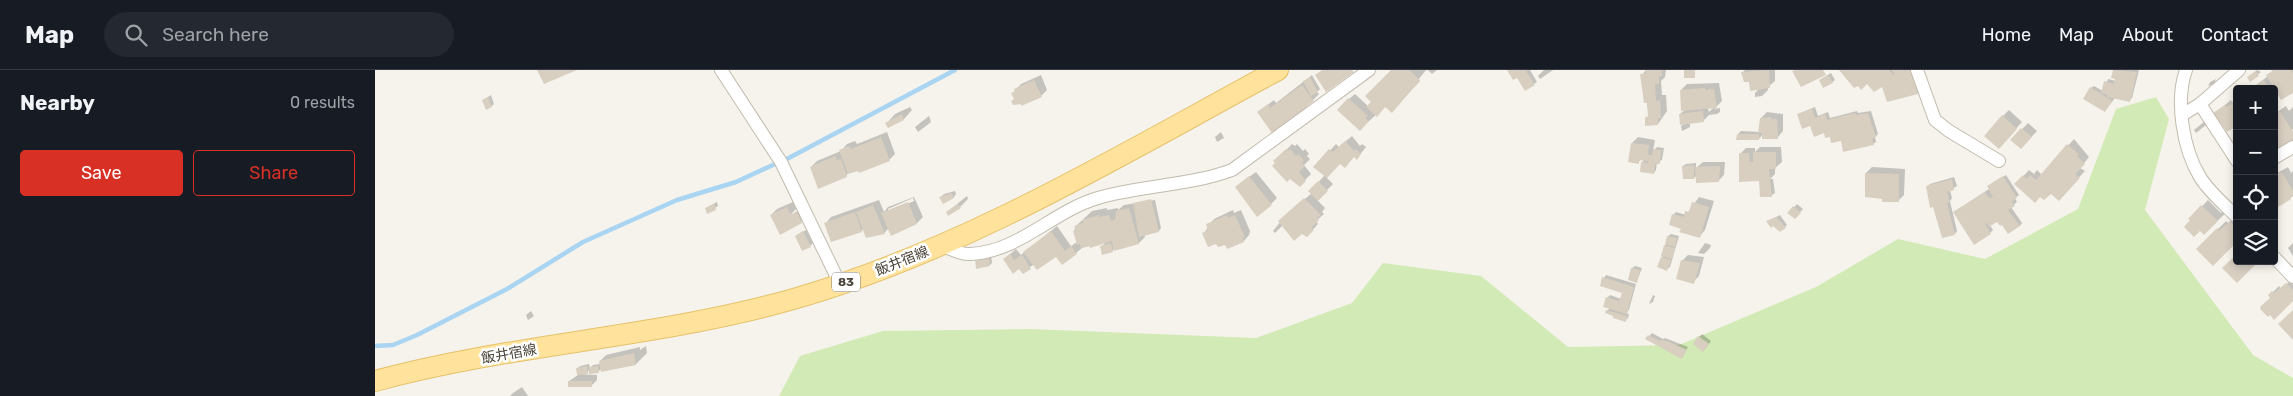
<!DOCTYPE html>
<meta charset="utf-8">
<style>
:root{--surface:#171b24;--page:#242831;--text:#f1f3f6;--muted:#9ea1a6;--line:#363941;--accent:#d93025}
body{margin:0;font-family:Rubik,"Noto Sans JP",sans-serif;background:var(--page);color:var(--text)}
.controls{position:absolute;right:15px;top:15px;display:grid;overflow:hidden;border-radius:5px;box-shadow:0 2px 8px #0003}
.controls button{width:45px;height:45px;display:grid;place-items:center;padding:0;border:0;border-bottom:1px solid var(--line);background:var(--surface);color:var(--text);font:25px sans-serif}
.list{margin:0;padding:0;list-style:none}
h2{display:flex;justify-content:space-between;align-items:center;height:65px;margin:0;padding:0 20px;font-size:21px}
h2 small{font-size:16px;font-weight:400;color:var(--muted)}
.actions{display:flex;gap:10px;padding:15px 20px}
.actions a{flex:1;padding:11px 0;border:1px solid var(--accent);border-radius:5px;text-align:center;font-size:18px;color:var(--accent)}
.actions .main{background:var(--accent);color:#fff}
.icon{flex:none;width:28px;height:28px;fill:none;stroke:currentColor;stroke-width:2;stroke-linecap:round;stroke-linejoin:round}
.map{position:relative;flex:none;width:1918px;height:326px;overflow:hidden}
header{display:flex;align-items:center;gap:30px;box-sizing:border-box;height:70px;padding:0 25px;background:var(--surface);border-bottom:1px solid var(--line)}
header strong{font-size:24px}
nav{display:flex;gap:28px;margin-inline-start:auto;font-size:18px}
.search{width:350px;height:45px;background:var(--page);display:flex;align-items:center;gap:12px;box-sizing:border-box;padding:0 18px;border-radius:28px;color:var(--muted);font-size:19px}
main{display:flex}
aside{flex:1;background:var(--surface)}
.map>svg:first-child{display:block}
.green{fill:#d2eab5}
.shadow{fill:#0003;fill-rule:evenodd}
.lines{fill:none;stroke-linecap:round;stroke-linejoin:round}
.stream{stroke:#a9d4f2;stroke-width:4.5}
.building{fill:#d8cfc1}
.street-casing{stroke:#c2bbae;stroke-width:14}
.primary-casing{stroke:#e6c16a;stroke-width:22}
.street{stroke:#fff;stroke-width:12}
.primary{stroke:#ffe39c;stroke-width:20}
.labels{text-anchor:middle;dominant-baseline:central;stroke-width:5;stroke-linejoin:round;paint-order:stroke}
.shield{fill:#fff;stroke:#817c74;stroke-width:1}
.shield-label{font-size:12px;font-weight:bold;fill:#4b4439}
.street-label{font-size:14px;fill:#4b4439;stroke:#fff}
</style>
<header>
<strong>Map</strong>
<div class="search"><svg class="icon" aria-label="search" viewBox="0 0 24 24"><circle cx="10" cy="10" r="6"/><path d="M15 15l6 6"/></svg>Search here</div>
<nav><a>Home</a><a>Map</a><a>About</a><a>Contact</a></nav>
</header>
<main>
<aside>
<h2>Nearby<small>0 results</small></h2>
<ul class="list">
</ul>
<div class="actions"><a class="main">Save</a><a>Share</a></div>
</aside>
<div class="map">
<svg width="1918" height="326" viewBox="0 0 1918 326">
<rect width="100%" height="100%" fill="#f6f3ec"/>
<polygon class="green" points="1781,27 1794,49 1770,140 1878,285 1918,308 1918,326 404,326 425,286 508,261 655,259 881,268 977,233 1008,193 1106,206 1193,277 1304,275 1441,217 1523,169 1610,189 1703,139 1741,39"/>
<g class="shadow">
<polygon points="1018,0 1051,0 1043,10 1045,11 1017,41 1011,36 985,59 974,29 980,24 993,36"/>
<polygon points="1053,0 1062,0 1057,4"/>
<polygon points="1133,0 1155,0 1162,12 1159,14 1143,8"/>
<polygon points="1169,0 1178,0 1165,9 1163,6"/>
<polygon points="1271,0 1291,0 1290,7 1286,11 1287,25 1291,25 1292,41 1283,54 1271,48 1274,45 1267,5"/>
<polygon points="1370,0 1400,0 1400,11 1393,17 1393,20 1387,26 1380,27 1380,23 1384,19 1368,2"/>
<polygon points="1466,0 1547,0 1551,14 1542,23 1492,12"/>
<polygon points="1739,0 1764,0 1757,28 1754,30 1740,28 1730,41 1716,18 1719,16 1728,21 1733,9 1741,11 1742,8 1737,7"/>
<polygon points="1882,0 1886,2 1876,10 1873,7"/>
<polygon points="1898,0 1918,0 1918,21 1904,24 1899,29 1899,19 1876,19 1893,6"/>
<polygon points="1456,3 1460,10 1457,12 1448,8"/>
<polygon points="666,5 672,20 666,26 640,29 637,24 646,14"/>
<polygon points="937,5 945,19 942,22 944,24 929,39 884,42 899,30 901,33"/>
<polygon points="1841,9 1839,14 1833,16 1835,12"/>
<path d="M1344,13L1347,31L1339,39L1345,38V42L1342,44L1334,45L1328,51L1315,52V57L1307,61L1306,56L1310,53L1305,44L1310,40L1306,20L1312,14ZM1339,37L1334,42L1333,38Z"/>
<polygon points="116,25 119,34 117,36 108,30"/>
<polygon points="1862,29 1862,55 1840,43 1856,30 1857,32"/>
<polygon points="1911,36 1914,41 1918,37 1918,59 1916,61 1918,61 1918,71 1899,81 1899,44"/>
<polygon points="535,37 537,40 529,49 512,53 520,44"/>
<polygon points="1440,37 1443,46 1453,42 1455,48 1482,41 1483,43 1496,41 1503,64 1500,67 1501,72 1498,74 1467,70 1436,54 1423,44"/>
<polygon points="1634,40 1647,52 1630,71 1628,46"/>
<polygon points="1392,42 1408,44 1408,61 1403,67 1388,64 1384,69 1363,64 1366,61 1385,62 1386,48"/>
<polygon points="554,46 556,52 543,62 540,57"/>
<polygon points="1829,52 1831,55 1821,63 1819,60"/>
<polygon points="1653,53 1662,61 1646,78 1637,70"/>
<polygon points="512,62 520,84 514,90 474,102 471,106 436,97 442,91 466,81 472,74 480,71 482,74"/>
<polygon points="846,62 849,68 842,72 840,67"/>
<polygon points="977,66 985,76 987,74 991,77 982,88 979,86 965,92 951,107 958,114 942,130 950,138 947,142 949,144 941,151 943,154 932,166 908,155 900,163 898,161 911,145 937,123 935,121 950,105 940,97 961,74 964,77"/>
<polygon points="1263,67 1280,70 1278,81 1282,77 1289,78 1287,90 1282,92 1281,100 1279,103 1267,92 1270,89 1267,89 1263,92 1257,73"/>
<polygon points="1699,69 1714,87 1705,98 1710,101 1689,123 1641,114 1654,100 1659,104 1662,100 1667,105"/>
<polygon points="917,74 920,76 922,74 928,81 930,79 934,84 932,86 935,89 929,95 936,104 925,115 900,92"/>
<polygon points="1385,77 1406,77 1407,92 1400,98 1400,104 1395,109 1398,109 1400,123 1397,125 1386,125 1385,112 1365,84 1371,78 1380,78 1380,82"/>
<polygon points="1328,92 1350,92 1349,105 1343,111 1322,105 1319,108 1308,96 1311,94 1321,93 1321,98"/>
<polygon points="1497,97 1530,99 1529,125 1523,131 1491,103"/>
<polygon points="1913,97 1916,103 1918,101 1918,126 1900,137 1905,131 1899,134 1899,105"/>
<polygon points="881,102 902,128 896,134 868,111"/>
<polygon points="1631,105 1644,125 1640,128 1642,132 1636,137 1647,153 1645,156 1622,150 1615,155 1618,160 1615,163 1579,142 1614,119 1616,114"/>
<polygon points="1579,107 1582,116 1575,120 1577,128 1575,131 1582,161 1580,164 1552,117 1555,114"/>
<polygon points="580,121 581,124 579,127 569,132 566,127 569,124"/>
<polygon points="592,126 593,129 585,137 572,142"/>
<path d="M539,127L548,147L542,153L514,158L509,163L489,159L486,161L451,153L456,147L504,130L509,142L513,137ZM538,128L539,131L513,142V139Z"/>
<polygon points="1324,127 1339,131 1330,160 1325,166 1298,145 1301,142 1311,145"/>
<polygon points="780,130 786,158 784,161 769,164 770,167 764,173 740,178 737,181 726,177 732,171 707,178 701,183 681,185 659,194 648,203 645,198 629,189 641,179 646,185 682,156 696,176 702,172 699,161 701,156 717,141 732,138 732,140 743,138 743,140 749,135"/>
<polygon points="1833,130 1846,143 1848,140 1851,143 1829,163 1815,149"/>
<polygon points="342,132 343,136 333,142 331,138"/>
<polygon points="418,132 421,139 415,145 425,140 429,149 426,152 419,155 396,145 402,139"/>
<polygon points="1422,134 1428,139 1420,148 1414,143"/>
<polygon points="858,140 859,143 866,140 875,161 874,165 869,171 851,173 829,163 839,149"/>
<polygon points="1405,145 1412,155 1410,157 1393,151"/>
<polygon points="1862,146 1862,170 1823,179 1851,151 1853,153"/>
<polygon points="431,160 438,173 435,176 421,166"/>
<polygon points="1296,164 1304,166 1295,197 1292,199 1287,188 1293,166"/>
<polygon points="1330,173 1336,175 1335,178 1329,184 1323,183"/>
<polygon points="1918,173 1918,186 1913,178"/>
<polygon points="616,184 617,193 615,195 602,197"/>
<polygon points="1313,185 1329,187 1324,206 1318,212 1307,191"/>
<polygon points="1260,196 1267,198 1262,211 1257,198"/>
<polygon points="1231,205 1261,214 1254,240 1251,243 1254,244 1253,248 1250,250 1232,241 1235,238 1232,228 1235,225 1246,229 1249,222 1229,208"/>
<polygon points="1915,211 1918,215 1918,230 1897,227 1895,225 1904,216 1906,219"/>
<polygon points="1278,225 1280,226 1278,232 1274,234"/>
<polygon points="156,241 159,246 153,250 151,245"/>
<polygon points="1277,263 1288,269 1290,268 1313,277 1307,287 1272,269"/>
<polygon points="1327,264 1336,271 1331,278 1324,267"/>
<polygon points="271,276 272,283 261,294 226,299 224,301 215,299 212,303 205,304 222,305 222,310 216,316 194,311 203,305 202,299 205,296 214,294 215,298 218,295 225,294 225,291 231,285 265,277 265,280"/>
<polygon points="147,317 153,326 135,326 138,323"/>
</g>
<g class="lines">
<g class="stream">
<polyline points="410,90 580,0"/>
<polyline points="0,276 18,275 42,265 132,219 208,172 302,130 361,112 400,94"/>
</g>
</g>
<g class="building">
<polygon points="162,0 202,0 169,14"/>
<polygon points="947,0 977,0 979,2 951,22 940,5"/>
<polygon points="1016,0 1034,0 1045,10 1017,43 1010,37 1002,47 991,37 996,32 990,26"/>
<polygon points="1132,0 1153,0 1151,1 1160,15 1150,21 1142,8 1138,10"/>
<polygon points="1270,0 1287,0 1287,6 1284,6 1284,14 1280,14 1281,31 1285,30 1286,48 1283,48 1283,55 1270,56 1270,47 1273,47 1272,33 1269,33 1265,4 1271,4"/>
<rect x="1309" y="0" width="11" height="8"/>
<polygon points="1394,0 1395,18 1375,21 1374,12 1369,12 1366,2"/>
<polygon points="1420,0 1448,0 1451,5 1426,17 1417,1"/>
<polygon points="1464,0 1514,0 1519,6 1518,0 1536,0 1543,24 1512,32 1507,17 1499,22 1492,14 1486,20 1483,16 1479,18"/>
<polygon points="1738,0 1762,2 1755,32 1732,27 1733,25 1726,23 1729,11 1739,14 1740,9 1736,8"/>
<polygon points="1899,0 1916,0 1918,3 1918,23 1906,30 1891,5"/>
<polygon points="1881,1 1884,6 1875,12 1872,7"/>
<polygon points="1453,5 1458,13 1448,18 1444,10"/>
<polygon points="935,7 943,22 936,26 928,11"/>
<polygon points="659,10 667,27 646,36 646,34 638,35 636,31 639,29 636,23 640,22 639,19"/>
<polygon points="1889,10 1894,19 1875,19"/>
<polygon points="927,15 939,31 929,38 930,40 897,63 882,42 893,34 895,38"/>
<polygon points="1715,17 1737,31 1730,42 1708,29"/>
<polygon points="1330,18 1330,20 1339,19 1342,38 1306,41 1305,20"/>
<polygon points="113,27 117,37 111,40 107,30"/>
<polygon points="973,28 993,46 990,48 994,51 985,61 962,40"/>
<polygon points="1862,31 1862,56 1852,62 1838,43 1850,35 1851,37"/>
<polygon points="1437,39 1440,48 1450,44 1452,50 1480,43 1481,45 1493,43 1501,67 1497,69 1499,75 1468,82 1466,71 1456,73 1455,67 1450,68 1449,63 1439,67 1435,56 1427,59 1422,44"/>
<polygon points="1328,41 1329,52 1305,55 1304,44"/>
<polygon points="1905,41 1918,62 1918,72 1901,81 1899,45"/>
<polygon points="527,44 529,50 513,58 510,53"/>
<polygon points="1627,45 1642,59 1624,79 1609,66"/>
<polygon points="1396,47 1396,49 1402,49 1403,69 1387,69 1387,63 1383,63 1385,48"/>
<polygon points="1646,58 1657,67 1646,79 1635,70"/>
<polygon points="1362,64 1384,64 1384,70 1361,70"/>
<polygon points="506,67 515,91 484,103 483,101 473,104 464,80 474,76 476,79"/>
<polygon points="970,71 979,81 981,79 986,84 982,90 979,87 970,98 965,94 952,108 938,97 954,79 958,82"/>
<polygon points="1256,73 1274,75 1273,85 1277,85 1278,79 1286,80 1285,94 1280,94 1279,104 1265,102 1266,92 1273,93 1273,91 1264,90 1264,94 1253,92"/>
<polygon points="1692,74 1704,84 1702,86 1710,94 1700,104 1705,108 1684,131 1676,124 1669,130 1665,127 1660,133 1639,114 1648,105 1652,109 1655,105 1661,110"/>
<polygon points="911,79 913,81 915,79 921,86 923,84 929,90 927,93 930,96 924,102 931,111 925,117 915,109 912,112 897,96 900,93 898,91"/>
<polygon points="1378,82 1401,82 1401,99 1394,99 1397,127 1385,127 1384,111 1364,112 1364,83 1374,83 1375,92 1378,92"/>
<polygon points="460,86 462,90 466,89 472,107 443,119 435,97"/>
<polygon points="1319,95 1319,109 1308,109 1307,96"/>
<polygon points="1343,96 1345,97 1344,112 1321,113 1320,97"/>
<polygon points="1907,102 1918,121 1918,125 1914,127 1916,129 1900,139 1899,136 1907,132 1899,135 1899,106"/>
<polygon points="1490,103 1524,104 1524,132 1507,132 1507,129 1490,127"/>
<polygon points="874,106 897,135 882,147 860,117"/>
<polygon points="1628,106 1642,128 1637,131 1640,136 1633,140 1645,156 1633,164 1627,155 1625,156 1622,152 1614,157 1612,153 1610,154 1616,164 1599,175 1578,142 1610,122 1614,128 1618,127 1612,116"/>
<polygon points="1577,109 1579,120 1572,122 1575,132 1572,133 1580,165 1567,168 1558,137 1555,138 1551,116"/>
<polygon points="943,111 953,121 943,131 933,121"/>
<polygon points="577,123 579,128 568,134 564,127"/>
<polygon points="929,128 946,145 942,148 944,150 936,158 939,160 932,167 927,164 919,171 903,151"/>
<polygon points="776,129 784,162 764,167 758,133"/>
<polygon points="533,132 542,154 516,166 506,143"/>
<polygon points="1317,132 1334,137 1325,168 1304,162 1306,159 1294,155 1297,144 1309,147 1310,141 1314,142"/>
<polygon points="339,134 341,140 332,144 330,138"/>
<polygon points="583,134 586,138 573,146 571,142"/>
<polygon points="498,135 510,164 491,168 481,142"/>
<polygon points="1826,135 1843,151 1829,165 1825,161 1819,167 1809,157 1815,150 1813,149"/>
<polygon points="1418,136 1426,143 1420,149 1412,143"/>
<polygon points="412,137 416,145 422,142 427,153 405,165 395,145"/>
<polygon points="754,138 764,174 739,181 737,171 715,178 714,176 706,178 705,174 702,175 698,161 701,160 699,156 708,153 707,150 724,145 724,147 734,145 736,151 740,150 741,141"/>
<polygon points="480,142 487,162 456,172 449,153"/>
<polygon points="852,145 853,148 860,145 870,167 868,168 869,172 852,179 850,175 843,177 841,174 833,177 827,163 833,160 831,154"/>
<polygon points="1401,147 1411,158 1405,162 1398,156 1396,158 1391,151"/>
<polygon points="1855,151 1862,160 1862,172 1838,196 1821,179 1842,158 1844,161"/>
<polygon points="428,161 436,177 427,181 420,166"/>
<polygon points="676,161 690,181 696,176 702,184 687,195 681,187 662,200 648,182"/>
<polygon points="1292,166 1302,168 1300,177 1290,174"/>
<polygon points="736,173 738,182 727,185 725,176"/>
<polygon points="1289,175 1300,178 1297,189 1286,186"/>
<polygon points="635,184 639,190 647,185 656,199 648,204 644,199 638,204 628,189"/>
<polygon points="1862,184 1862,191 1884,191 1862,213 1847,198"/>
<polygon points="614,186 615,196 601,199 600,188"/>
<polygon points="1286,187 1296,190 1292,201 1282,197"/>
<polygon points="1306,190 1325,193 1319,214 1301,209"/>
<polygon points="1256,198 1265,200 1262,213 1253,210"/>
<polygon points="1227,207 1259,217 1252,244 1228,237 1231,227 1244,231 1247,223 1225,216"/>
<polygon points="1911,213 1918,220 1918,231 1899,250 1895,245 1893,247 1885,239 1886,236 1895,228 1893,225 1897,221 1899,223"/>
<polygon points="1231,240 1252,246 1251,252 1238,248 1238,246 1230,243"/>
<polygon points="1918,240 1918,270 1903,254"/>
<polygon points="1273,265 1285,271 1286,270 1292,271 1312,280 1307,289 1270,269"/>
<polygon points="1323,266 1334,274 1328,282 1318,274"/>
<polygon points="259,283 261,295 226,302 224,291"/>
<polygon points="212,296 213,304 202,305 201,298"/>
<polygon points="223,296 224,303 214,304 214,297"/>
<rect x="193" y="311" width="24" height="6"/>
</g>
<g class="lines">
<defs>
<g id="street">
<polyline points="346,0 406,92 465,214"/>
<polyline points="1542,0 1560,50 1574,61 1624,91"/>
<path d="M1811,0C1800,31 1808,79 1825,107C1834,122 1850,135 1862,147"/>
<polyline points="1825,34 1864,0"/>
<polyline points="1807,45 1825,34 1862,91"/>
<polyline points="1899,88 1918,77"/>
<path d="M566,175C574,178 586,185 595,184C644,182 678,141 723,128C767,115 814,116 857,100L994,0"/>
<polyline points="1899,187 1918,207"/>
</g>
<path id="primary" d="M0,311C139,273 284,268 422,228C593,178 747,84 903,0"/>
</defs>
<use href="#street" class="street-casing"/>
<use href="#primary" class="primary-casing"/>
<use href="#street" class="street"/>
<use href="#primary" class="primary"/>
</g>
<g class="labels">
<rect class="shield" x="457" y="202.5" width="28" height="19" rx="4"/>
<g class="shield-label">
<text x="471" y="212">83</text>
</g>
<g class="street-label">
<text transform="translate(527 191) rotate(-22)">飯井宿線</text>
<text transform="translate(134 284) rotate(-10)">飯井宿線</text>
</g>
</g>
</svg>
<div class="controls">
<button>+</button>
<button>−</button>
<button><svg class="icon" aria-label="locate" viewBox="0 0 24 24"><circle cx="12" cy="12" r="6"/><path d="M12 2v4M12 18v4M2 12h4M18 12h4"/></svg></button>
<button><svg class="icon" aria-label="layers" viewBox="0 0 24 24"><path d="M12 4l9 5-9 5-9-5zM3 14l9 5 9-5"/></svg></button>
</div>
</div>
</main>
